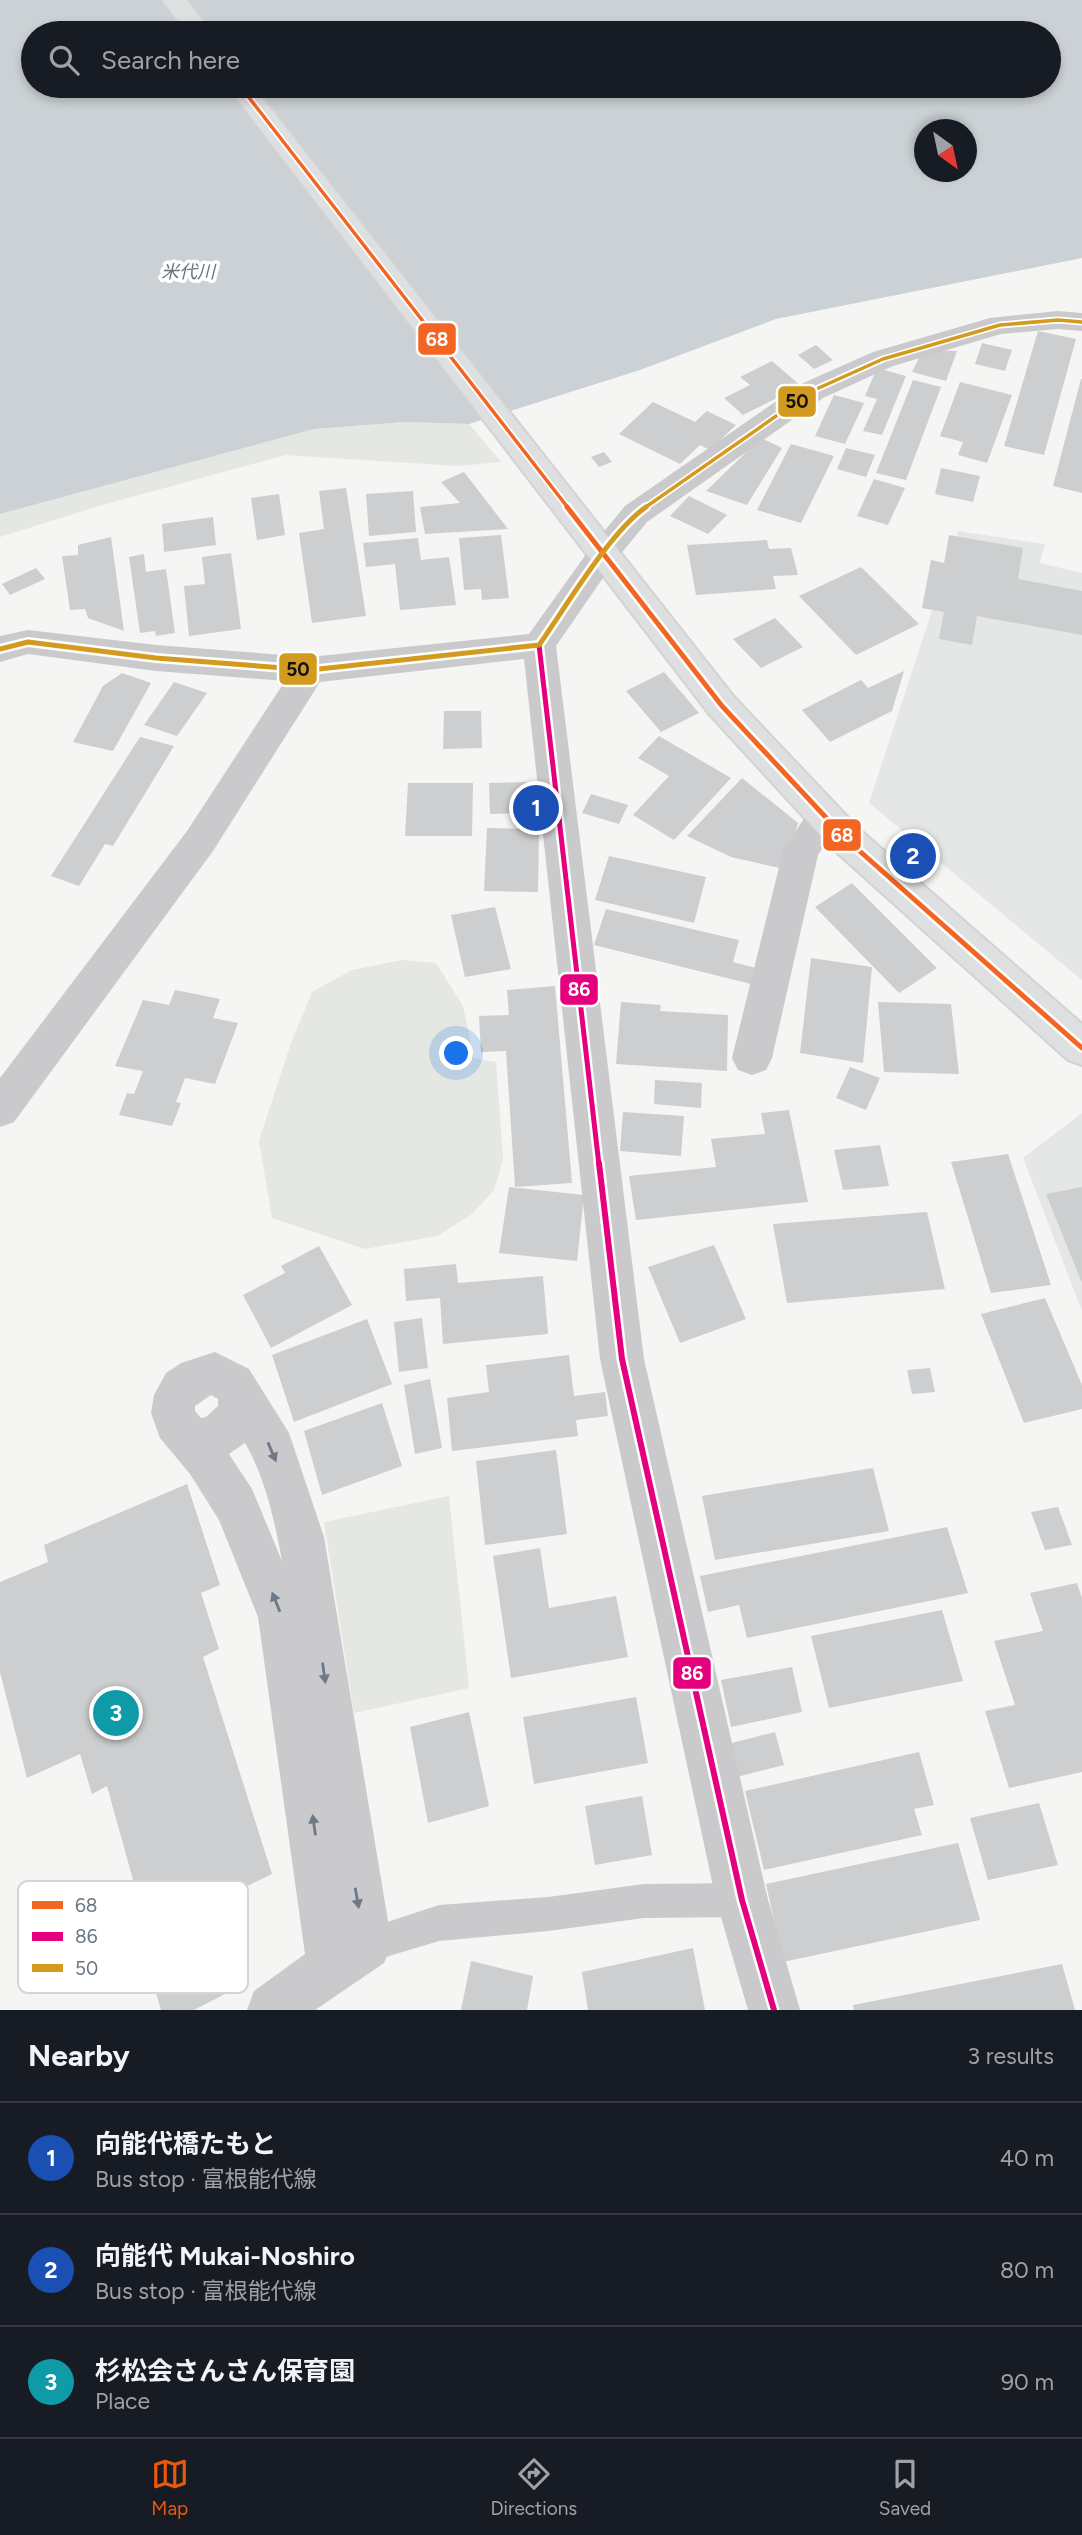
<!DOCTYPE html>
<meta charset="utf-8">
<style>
:root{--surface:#171b24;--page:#242831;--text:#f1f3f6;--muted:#9ea1a6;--line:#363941;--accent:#ea580c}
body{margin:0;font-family:Figtree,"Noto Sans JP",sans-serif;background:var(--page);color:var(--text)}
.compass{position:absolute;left:914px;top:119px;width:63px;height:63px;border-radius:50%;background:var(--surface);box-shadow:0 4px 10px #0003;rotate:147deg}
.you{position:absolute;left:457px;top:1054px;width:24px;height:24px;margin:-18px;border:5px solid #fff;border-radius:50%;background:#1a73e8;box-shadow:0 0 0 10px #1a73e833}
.badge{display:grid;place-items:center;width:46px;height:46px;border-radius:50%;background:var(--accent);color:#fff;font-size:23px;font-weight:700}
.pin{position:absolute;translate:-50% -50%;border:4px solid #fff;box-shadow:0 2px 7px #0006}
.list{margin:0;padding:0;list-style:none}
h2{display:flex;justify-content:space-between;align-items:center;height:91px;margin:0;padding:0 28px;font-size:30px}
h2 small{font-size:23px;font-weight:400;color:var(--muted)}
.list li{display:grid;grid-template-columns:46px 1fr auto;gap:21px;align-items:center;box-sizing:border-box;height:112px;padding:0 28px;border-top:2px solid var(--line)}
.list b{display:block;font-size:26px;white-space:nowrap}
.list p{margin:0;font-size:23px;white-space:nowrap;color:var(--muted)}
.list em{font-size:23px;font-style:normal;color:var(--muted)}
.icon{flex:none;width:38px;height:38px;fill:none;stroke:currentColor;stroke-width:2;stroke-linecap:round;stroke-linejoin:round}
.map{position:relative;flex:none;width:1082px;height:2010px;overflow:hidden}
.search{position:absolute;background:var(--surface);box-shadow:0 4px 10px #0003;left:21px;right:21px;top:21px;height:77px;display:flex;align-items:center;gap:18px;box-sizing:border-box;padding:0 24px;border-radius:38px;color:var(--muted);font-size:26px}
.sheet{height:427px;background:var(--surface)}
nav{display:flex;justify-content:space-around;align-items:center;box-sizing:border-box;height:98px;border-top:2px solid var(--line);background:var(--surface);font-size:19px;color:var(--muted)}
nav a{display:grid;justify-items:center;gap:4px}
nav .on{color:var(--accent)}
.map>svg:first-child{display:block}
.built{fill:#e5e7e7}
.green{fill:#e4e7e2}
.water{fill:#cbd1d4;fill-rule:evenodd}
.building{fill:#cdcecf}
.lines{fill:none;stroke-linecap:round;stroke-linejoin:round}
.secondary-casing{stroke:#d2d3d3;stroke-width:4}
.lane{fill:#cacacc;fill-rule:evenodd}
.street{fill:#cacacc;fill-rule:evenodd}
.secondary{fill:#dedfe0;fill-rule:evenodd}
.bus-1-far1-casing{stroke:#fff;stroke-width:7}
.bus-1-casing{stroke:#fff;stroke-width:10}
.bus-2-far1-casing{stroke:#fff;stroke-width:10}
.bus-2-casing{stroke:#fff;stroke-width:11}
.bus-3-far1-casing{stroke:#fff;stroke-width:7}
.bus-3-casing{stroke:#fff;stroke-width:10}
.bus-1-far1{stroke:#f26522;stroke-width:3.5}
.bus-1{stroke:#f26522;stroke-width:5}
.bus-2-far1{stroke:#e5007d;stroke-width:5}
.bus-2{stroke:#e5007d;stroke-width:6}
.bus-3-far1{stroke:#d39a20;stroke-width:3.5}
.bus-3{stroke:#d39a20;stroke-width:5}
.oneway{fill:#6d7986}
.labels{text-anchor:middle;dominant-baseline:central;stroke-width:7;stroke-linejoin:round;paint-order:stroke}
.far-water-label{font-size:18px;font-style:italic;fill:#64767e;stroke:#fff}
.key{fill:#fff;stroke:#d2d6da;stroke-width:2}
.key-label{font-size:19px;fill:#687582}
.line-badge{stroke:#fff;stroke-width:2.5}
.badge-label{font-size:19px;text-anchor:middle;font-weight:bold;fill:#fff}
.pale-badge-label{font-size:19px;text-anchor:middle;font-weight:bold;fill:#111}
</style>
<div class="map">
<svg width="1082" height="2010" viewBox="0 0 1082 2010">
<rect width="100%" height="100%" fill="#f5f5f4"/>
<g class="built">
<polygon points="958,531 1045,544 1040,563 1082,573 1082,980 869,803"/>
<polygon points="1082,1113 1082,1311 1023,1158"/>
</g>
<g class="green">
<polygon points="406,422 469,424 501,462 458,466 285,455 102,505 0,537 0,514 314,429"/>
<polygon points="402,960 436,963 463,1006 474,1058 496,1062 503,1159 494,1190 472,1214 437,1236 365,1249 272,1218 259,1141 290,1046 312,992 352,970"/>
<polygon points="449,1496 469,1688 354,1713 324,1522"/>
</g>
<path class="water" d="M0,0H1082V258L776,319L640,370L469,424L406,422L314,429L0,514ZM33,33H1049V86H33ZM925,130H967V172H925Z"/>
<g class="building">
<polygon points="1038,331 1076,339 1044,455 1004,446"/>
<polygon points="982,343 1012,350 1005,371 975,364"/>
<polygon points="816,345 833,360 814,369 798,355"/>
<polygon points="923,350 957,351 946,381 912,372"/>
<polygon points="772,361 801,386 743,415 724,398 750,385 740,377"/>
<polygon points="877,368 906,376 882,435 863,431 877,399 865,396"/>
<polygon points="1081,379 1082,379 1082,493 1053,486"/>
<polygon points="913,380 941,387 906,480 876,473"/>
<polygon points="960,382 1012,395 987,463 958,455 963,442 940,436"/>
<polygon points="834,395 864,403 845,444 815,436"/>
<polygon points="653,402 695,422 707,411 736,425 710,450 700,445 680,464 619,434"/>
<polygon points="761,438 782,448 747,505 706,491"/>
<polygon points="791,444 834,456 801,523 757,510"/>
<polygon points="846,448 875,455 866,477 837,469"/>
<polygon points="604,452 612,462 599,467 591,457"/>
<polygon points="941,468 980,476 973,502 935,494"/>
<polygon points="464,472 508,529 425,534 420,507 460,503 441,482"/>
<polygon points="874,479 905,488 888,525 857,516"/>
<polygon points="346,488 366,616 312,623 299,533 324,529 319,491"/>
<polygon points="413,491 416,532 369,536 366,494"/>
<polygon points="279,494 285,535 257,540 251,498"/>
<polygon points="689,496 727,515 708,534 670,516"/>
<polygon points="213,517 216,545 164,552 162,524"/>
<polygon points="501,535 509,598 482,600 481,589 464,590 459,538"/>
<polygon points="949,535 1023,548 1018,579 1082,591 1082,635 977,616 972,645 939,639 944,612 922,608 931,560 944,563"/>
<polygon points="111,537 124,631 88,618 85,609 70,610 62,556 78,555 78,545"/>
<polygon points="418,538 421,560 449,557 456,605 400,610 395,564 366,567 363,543"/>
<polygon points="767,540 769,549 791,548 798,575 773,576 776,589 696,595 687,545"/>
<polygon points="231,553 241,629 189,636 184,586 205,584 202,557"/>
<polygon points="144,554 146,572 166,569 175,633 156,636 155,631 140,633 129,557"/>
<polygon points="861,567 919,624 856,655 799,596"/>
<polygon points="36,568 45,579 10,595 2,584"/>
<polygon points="775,618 803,647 761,668 733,639"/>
<polygon points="904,671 892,711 830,742 802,710 861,680 868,688"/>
<polygon points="664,672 699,713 661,732 626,691"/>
<polygon points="122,673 151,683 113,751 73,742 103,686"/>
<polygon points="174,682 207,693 177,736 144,725"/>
<polygon points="444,711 481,711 482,748 443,749"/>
<polygon points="659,736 731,778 674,840 633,815 669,776 638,758"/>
<polygon points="140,737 174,746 113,846 105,844 79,886 51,876"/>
<polygon points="742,778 798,823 784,869 731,857 687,836"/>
<polygon points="530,782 531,813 490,814 489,783"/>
<polygon points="408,783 473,783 472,836 405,836"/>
<polygon points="591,794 628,805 619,824 582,813"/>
<polygon points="487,828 539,829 538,892 484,891"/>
<polygon points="609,856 706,877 694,923 595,900"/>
<polygon points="852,883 937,968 899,993 815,907"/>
<polygon points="495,907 511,969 465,977 451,915"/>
<polygon points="606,909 739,940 733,962 760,969 755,985 594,945"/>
<polygon points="811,958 872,967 863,1063 800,1053"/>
<polygon points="555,986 572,1183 515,1187 506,1051 481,1052 479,1016 509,1015 507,990"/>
<polygon points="175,990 220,999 213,1018 238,1023 215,1084 185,1078 176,1102 181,1103 172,1126 119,1115 127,1093 134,1094 143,1071 115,1066 143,1000 169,1005"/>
<polygon points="621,1002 661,1005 660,1011 728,1015 727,1071 616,1064"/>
<polygon points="878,1002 951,1004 959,1074 884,1072"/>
<polygon points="850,1067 880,1078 866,1110 836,1098"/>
<polygon points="655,1080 702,1083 701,1108 654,1104"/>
<polygon points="789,1110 808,1202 636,1220 629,1176 716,1167 711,1139 765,1134 761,1113"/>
<polygon points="623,1112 684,1116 681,1156 620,1151"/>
<polygon points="880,1145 889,1186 843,1190 834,1150"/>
<polygon points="1008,1154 1051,1285 991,1293 951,1162"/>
<polygon points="509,1187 584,1195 577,1261 499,1253"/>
<polygon points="1082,1187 1082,1283 1046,1194"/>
<polygon points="927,1212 945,1289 787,1303 773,1224"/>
<polygon points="714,1245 746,1319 680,1343 648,1267"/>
<polygon points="319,1246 352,1305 271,1348 243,1295 285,1273 281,1266"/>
<polygon points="456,1264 458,1283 543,1276 548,1334 443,1344 440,1298 406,1301 404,1269"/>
<polygon points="1045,1298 1082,1385 1082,1409 1024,1423 981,1314"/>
<polygon points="422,1318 428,1368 399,1372 394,1322"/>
<polygon points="367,1319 392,1384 294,1422 272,1355"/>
<polygon points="569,1355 574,1396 605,1392 608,1416 576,1420 578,1436 452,1451 447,1398 489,1392 486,1365"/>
<polygon points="930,1368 935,1392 912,1394 907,1370"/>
<polygon points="430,1379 442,1448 415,1454 404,1385"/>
<polygon points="382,1403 402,1466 322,1495 304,1431"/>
<polygon points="556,1450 567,1534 485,1545 476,1461"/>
<polygon points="873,1468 889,1531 715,1560 702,1496"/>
<polygon points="187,1484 220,1585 201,1593 219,1649 203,1657 272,1874 148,1934 107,1786 92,1794 80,1754 27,1778 0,1672 0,1582 48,1562 44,1545"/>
<polygon points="1058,1507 1072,1545 1045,1550 1031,1512"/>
<polygon points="947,1527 968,1593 747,1638 739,1605 708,1612 700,1576"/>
<polygon points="540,1548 549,1608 616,1596 628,1657 511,1678 493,1556"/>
<polygon points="1077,1583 1082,1598 1082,1772 1009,1788 985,1711 1015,1705 994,1641 1043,1631 1030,1593"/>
<polygon points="942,1610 963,1681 829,1708 811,1636"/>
<polygon points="792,1667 802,1712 731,1727 721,1680"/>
<polygon points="636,1697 648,1763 534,1784 523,1717"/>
<polygon points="469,1712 489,1806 428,1823 410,1727"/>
<polygon points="775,1732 784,1765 733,1778 724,1745"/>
<polygon points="919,1752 934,1805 914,1809 922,1835 764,1870 745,1791"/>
<polygon points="642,1796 652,1855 595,1865 585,1806"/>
<polygon points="1039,1803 1058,1865 988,1880 970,1818"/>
<polygon points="958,1843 980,1920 783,1962 766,1884"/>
<polygon points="211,1945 225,1994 194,2010 161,2010 151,1975"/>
<polygon points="693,1948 705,2010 588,2010 582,1972"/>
<polygon points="471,1961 533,1976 527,2010 461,2010"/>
<polygon points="1062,1964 1075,2010 854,2010 853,2005"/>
</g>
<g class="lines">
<defs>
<g id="secondary">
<polygon points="162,0 187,0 212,33 187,33"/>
<polygon points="227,86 253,86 734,697 859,829 1082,1024 1082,1065 1068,1060 833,849 710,715"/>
</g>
</defs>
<use href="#secondary" class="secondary-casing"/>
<polygon class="lane" points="742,1883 754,1888 759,1900 754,1912 742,1917 644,1918 548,1931 439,1941 366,1963 354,1957 348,1945 354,1933 439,1905 548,1897 644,1884"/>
<g class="street">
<polygon points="1058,311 1082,313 1082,331 1058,329 1001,334 893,366 823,398 647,522 614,562 556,646 644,1359 768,1900 800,2010 748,2010 716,1900 600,1359 524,659 320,682 213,851 14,1122 0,1127 0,1078 187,831 285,681 156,671 28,654 0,662 0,636 28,630 156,645 310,657 529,634 592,546 625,506 801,384 873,352 990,318"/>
<polygon points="825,802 838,806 843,816 818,855 772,1058 766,1070 752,1075 738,1070 732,1058 783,851 812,806"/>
<path d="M215,1352L249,1369L289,1433L324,1537L392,1945L384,1963L315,2010H247L254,1991L305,1954L258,1617L219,1520L190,1474L160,1438L151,1413L154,1395L166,1373L181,1363ZM211,1395L218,1399V1406L206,1417L201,1418L195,1411V1406ZM245,1443C265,1477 275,1522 282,1561L252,1489L229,1454Z"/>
</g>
<use href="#secondary" class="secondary"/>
<defs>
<polyline id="bus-1-far1" points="240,86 569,509"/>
<polyline id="bus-1" points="567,507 722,706 846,839 1082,1048"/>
<polyline id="bus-2-far1" points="539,645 599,1165"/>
<polyline id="bus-2" points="599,1163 622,1359 742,1900 774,2010"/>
<polyline id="bus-3-far1" points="643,509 812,391 883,359 1000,325 1058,320 1082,322"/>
<path id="bus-3" d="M0,649L28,642L156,658L310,670L539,645C566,607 609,533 646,507"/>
</defs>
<use href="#bus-1-far1" class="bus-1-far1-casing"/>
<use href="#bus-1" class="bus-1-casing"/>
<use href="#bus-2-far1" class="bus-2-far1-casing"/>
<use href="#bus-2" class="bus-2-casing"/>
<use href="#bus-3-far1" class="bus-3-far1-casing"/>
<use href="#bus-3" class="bus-3-casing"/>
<use href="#bus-1-far1" class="bus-1-far1"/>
<use href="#bus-1" class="bus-1"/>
<use href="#bus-2-far1" class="bus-2-far1"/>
<use href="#bus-2" class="bus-2"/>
<use href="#bus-3-far1" class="bus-3-far1"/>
<use href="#bus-3" class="bus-3"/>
</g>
<defs><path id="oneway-solid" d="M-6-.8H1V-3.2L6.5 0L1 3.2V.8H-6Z" transform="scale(1.75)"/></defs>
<g class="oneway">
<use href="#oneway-solid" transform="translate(272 1452) rotate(67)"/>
<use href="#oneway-solid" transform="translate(276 1602) rotate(-112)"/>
<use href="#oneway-solid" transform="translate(324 1673) rotate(82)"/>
<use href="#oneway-solid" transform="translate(314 1825) rotate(-98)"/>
<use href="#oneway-solid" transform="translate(357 1898) rotate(80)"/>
</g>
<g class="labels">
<g class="far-water-label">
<text x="188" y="272">米代川</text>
</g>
</g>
<rect x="18" y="1881" width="230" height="112" rx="10" class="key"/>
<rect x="32" y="1901" width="31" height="8" fill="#f26522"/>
<rect x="32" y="1932" width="31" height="9" fill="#e5007d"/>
<rect x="32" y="1964" width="31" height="8" fill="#d39a20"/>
<g class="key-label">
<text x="75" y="1912">68</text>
<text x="75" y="1943">86</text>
<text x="75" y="1975">50</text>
</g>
<g class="line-badge">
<rect x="417" y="322" width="40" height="34" rx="7" fill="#f26522"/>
<rect x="777" y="385" width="40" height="33" rx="7" fill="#d39a20"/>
<rect x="278" y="652" width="40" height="34" rx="7" fill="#d39a20"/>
<rect x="822" y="818" width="40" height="34" rx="7" fill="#f26522"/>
<rect x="559" y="973" width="40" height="33" rx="7" fill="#e5007d"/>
<rect x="672" y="1656" width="40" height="34" rx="7" fill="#e5007d"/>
</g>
<g class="badge-label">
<text x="437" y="346">68</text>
<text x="842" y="842">68</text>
<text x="579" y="996">86</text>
<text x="692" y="1680">86</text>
</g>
<g class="pale-badge-label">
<text x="797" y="408">50</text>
<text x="298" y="676">50</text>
</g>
</svg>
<svg class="compass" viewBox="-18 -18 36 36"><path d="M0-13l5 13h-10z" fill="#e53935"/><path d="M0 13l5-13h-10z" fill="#9ea1a6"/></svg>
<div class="you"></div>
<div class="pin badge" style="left:536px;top:808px;background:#1a4fb4">1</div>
<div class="pin badge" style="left:913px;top:856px;background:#1a4fb4">2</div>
<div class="pin badge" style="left:116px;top:1713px;background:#0f9aa8">3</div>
<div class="search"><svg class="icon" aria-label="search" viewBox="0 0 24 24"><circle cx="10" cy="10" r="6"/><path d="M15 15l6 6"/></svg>Search here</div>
</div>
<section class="sheet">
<h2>Nearby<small>3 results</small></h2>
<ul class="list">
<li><span class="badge" style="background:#1a4fb4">1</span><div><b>向能代橋たもと</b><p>Bus stop · 富根能代線</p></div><em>40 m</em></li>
<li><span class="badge" style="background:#1a4fb4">2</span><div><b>向能代 Mukai-Noshiro</b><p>Bus stop · 富根能代線</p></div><em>80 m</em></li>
<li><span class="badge" style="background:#0f9aa8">3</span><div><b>杉松会さんさん保育園</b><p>Place</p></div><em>90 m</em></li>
</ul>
</section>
<nav>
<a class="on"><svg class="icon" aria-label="map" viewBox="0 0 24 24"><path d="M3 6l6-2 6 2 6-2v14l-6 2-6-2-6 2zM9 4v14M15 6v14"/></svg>Map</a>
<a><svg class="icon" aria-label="directions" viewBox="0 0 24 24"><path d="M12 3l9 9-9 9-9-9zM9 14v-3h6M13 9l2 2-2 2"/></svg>Directions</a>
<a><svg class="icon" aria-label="saved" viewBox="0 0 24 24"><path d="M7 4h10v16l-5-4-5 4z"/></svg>Saved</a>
</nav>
